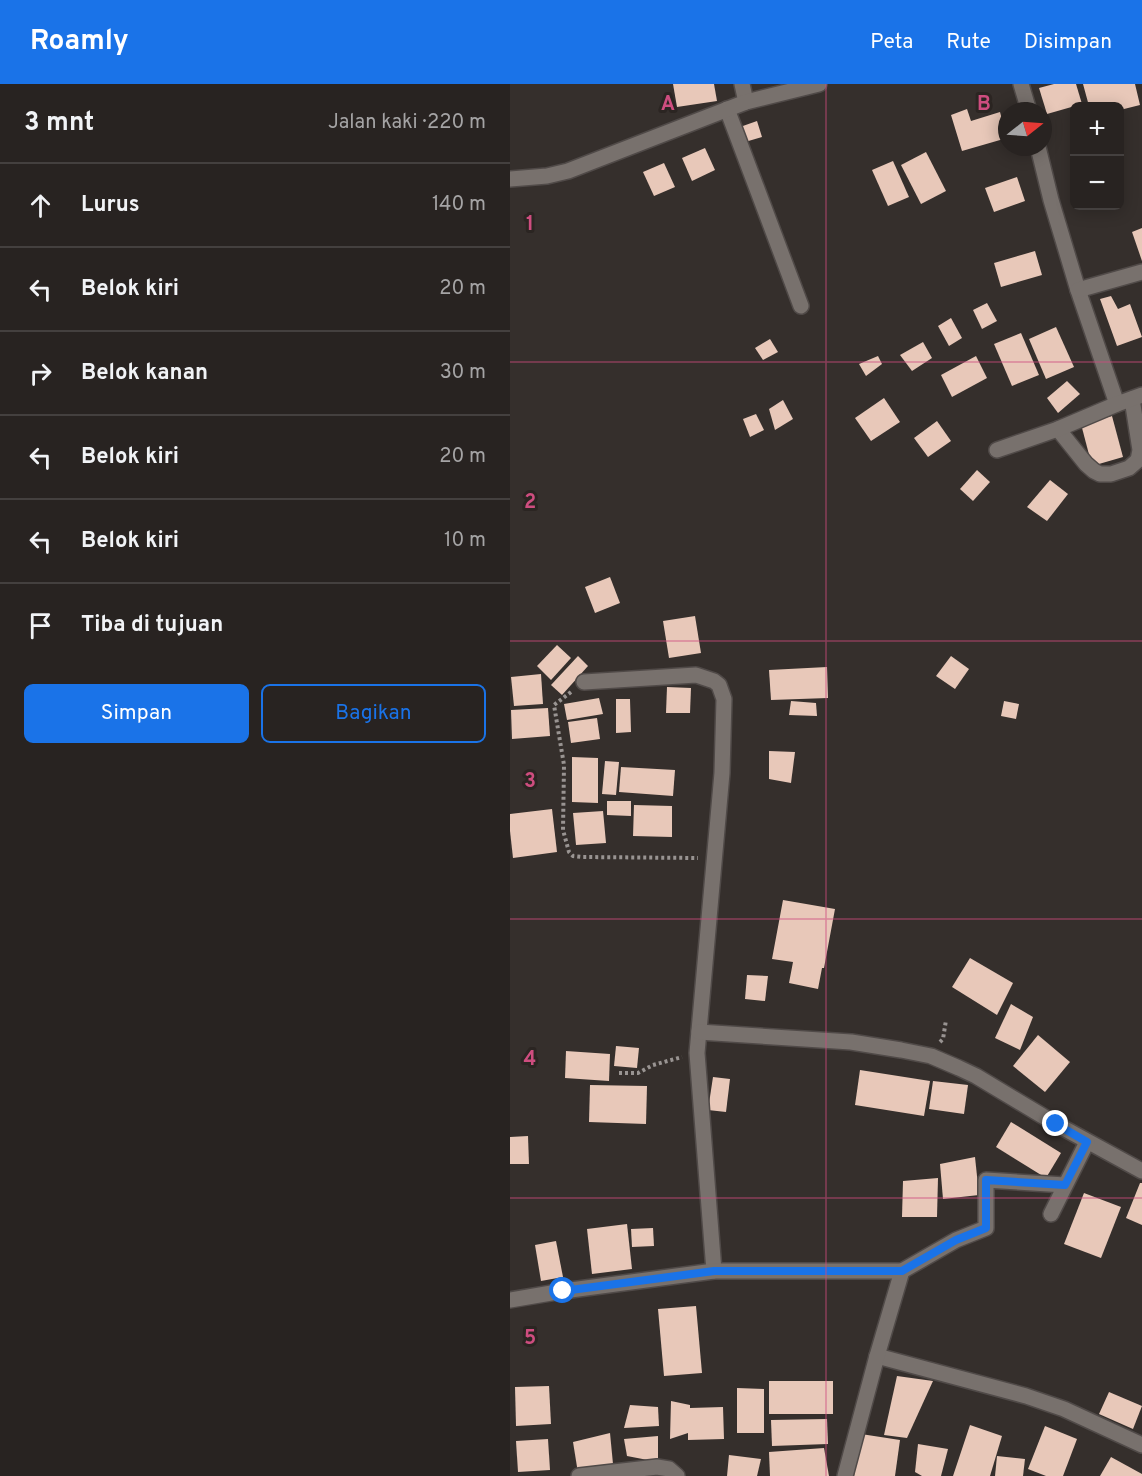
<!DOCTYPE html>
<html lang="id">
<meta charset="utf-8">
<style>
:root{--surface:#282321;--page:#302b2a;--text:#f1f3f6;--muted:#a5a4a5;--line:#44403f;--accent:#1a73e8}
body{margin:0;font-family:Overpass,sans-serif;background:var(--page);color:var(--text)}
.controls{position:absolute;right:18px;top:18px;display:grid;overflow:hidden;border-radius:9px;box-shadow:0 3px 15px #0003}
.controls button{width:54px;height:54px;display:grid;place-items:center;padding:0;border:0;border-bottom:2px solid var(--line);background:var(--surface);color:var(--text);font:30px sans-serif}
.compass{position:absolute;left:488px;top:18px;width:54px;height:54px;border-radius:50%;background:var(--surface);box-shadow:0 3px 15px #0003;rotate:73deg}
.stop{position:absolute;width:18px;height:18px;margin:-14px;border:4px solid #1a73e8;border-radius:50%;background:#fff}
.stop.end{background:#1a73e8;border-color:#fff;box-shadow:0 2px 6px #0008}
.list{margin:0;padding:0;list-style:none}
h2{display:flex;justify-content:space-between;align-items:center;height:78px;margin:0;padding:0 24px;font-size:26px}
h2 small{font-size:20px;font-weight:400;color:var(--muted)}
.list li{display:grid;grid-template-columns:39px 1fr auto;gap:18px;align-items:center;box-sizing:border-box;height:84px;padding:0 24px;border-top:2px solid var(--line)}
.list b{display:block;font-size:22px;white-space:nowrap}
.list em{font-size:20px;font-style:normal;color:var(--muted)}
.actions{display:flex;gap:12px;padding:18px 24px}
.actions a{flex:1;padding:14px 0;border:2px solid var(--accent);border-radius:9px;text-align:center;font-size:21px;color:var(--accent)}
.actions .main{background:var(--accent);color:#fff}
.icon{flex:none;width:33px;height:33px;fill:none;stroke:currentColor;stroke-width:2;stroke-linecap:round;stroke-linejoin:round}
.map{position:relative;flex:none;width:632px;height:1392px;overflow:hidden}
header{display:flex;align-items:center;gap:36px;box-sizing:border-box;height:84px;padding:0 30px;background:var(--accent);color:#fff}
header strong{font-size:28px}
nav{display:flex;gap:33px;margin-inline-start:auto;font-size:21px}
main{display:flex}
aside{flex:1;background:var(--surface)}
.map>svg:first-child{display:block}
.building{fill:#e8c8b9}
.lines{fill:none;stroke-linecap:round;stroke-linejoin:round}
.minor-casing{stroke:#504a48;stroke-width:18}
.path{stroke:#999492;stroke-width:4;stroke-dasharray:3 3;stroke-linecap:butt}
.minor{stroke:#78716d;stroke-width:15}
.route{stroke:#1a73e8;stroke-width:8}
.grid{fill:none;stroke:#ce4d7f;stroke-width:1.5;stroke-opacity:0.55}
.grid-label{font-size:20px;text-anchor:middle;font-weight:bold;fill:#ce4d7f;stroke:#2b2522;stroke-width:6;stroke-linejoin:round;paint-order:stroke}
</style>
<header>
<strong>Roamly</strong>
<nav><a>Peta</a><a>Rute</a><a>Disimpan</a></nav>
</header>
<main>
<aside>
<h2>3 mnt<small>Jalan kaki · 220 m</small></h2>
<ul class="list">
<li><svg class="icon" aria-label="ahead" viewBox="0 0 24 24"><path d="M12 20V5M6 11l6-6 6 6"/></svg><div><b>Lurus</b></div><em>140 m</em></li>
<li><svg class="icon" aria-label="left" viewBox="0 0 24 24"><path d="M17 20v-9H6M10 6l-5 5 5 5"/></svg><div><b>Belok kiri</b></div><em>20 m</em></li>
<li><svg class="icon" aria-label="right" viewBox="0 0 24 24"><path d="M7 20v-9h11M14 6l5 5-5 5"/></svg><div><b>Belok kanan</b></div><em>30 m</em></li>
<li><svg class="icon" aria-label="left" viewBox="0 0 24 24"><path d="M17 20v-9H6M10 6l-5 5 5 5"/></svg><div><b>Belok kiri</b></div><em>20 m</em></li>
<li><svg class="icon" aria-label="left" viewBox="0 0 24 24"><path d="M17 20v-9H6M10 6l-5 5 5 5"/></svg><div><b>Belok kiri</b></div><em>10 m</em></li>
<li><svg class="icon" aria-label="arrive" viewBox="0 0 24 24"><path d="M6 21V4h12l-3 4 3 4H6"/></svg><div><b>Tiba di tujuan</b></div></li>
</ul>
<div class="actions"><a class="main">Simpan</a><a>Bagikan</a></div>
</aside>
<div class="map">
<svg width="632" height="1392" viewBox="0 0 632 1392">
<rect width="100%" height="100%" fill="#352f2c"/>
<g class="building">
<polygon points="163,0 204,0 207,17 167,23"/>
<polygon points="544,0 566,0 572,20 537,30 529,4"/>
<polygon points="573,0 625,0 630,21 610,26 610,22 579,22"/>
<polygon points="457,25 461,37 490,28 493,39 497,37 497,54 452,67 441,31"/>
<polygon points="247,37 252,53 235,58 230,43"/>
<polygon points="195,64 205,86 182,97 172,74"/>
<polygon points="416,68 436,107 411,120 391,81"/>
<polygon points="383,77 399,113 378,122 362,86"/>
<polygon points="154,79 165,103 144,112 133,88"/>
<polygon points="507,93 515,117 484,128 475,104"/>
<polygon points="632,144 632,177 622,148"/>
<polygon points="525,167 532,191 491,203 484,179"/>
<polygon points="601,212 608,225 620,220 632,253 607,262 590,215"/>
<polygon points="477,219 487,237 472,245 463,226"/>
<polygon points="441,234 452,254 439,262 428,242"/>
<polygon points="546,243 564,283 536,295 519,255"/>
<polygon points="511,249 529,291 502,302 484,260"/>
<polygon points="260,255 268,268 253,276 245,264"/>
<polygon points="413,258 422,274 402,287 390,271"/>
<polygon points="368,272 372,280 356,292 349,280"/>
<polygon points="466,272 477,294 442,313 431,291"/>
<polygon points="557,297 570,310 548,329 537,314"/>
<polygon points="374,314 390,338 361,357 345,334"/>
<polygon points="273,316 283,335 265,346 259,325"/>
<polygon points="246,330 254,346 240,353 233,335"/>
<polygon points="602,332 613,373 582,382 571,340"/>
<polygon points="427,337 441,357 418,373 404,354"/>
<polygon points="467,386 480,398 463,417 450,405"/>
<polygon points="540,396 558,410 537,437 517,423"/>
<polygon points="100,493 110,519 85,529 75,503"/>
<polygon points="185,532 191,569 159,574 153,537"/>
<polygon points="47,561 61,574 41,596 27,582"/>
<polygon points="68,572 78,582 52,611 41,601"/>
<polygon points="441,572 459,585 445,605 426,592"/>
<polygon points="317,583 318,614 261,616 259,586"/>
<polygon points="31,590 33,620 4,622 1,593"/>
<polygon points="157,603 181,604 180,629 156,629"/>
<polygon points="89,614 93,630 57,636 54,620"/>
<polygon points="106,615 120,615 121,648 106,649"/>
<polygon points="281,617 306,619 307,632 279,631"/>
<polygon points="494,617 509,620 506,635 491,632"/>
<polygon points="38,624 40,652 2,655 1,626"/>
<polygon points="87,634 90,655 61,659 58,638"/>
<polygon points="259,667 285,668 281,699 259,695"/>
<polygon points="62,673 88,674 88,719 62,718"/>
<polygon points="95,677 109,678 106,711 92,710"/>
<polygon points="111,683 165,686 163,712 109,708"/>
<polygon points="97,717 121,717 121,732 97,731"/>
<polygon points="124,721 162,722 162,753 123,752"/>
<polygon points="42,725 47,768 3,774 0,747 0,730"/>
<polygon points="93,727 96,759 66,761 63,729"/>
<polygon points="273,816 325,825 314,884 312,884 308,905 279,899 283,878 262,875"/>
<polygon points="460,874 503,899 487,931 442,903"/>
<polygon points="237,891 258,892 255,917 235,915"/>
<polygon points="501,920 523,933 510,966 485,954"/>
<polygon points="528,951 560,978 535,1008 503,982"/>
<polygon points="106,962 129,964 127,984 104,982"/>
<polygon points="56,967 100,970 99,997 55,994"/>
<polygon points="350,986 420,997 414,1032 345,1021"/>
<polygon points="203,993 220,995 216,1028 198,1026"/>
<polygon points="423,997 458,1001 454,1030 419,1025"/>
<polygon points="80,1001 137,1002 136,1040 79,1038"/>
<polygon points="501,1038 551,1069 536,1094 486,1063"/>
<polygon points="18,1052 19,1080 0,1080 0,1053"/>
<polygon points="465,1073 469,1111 433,1115 430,1080"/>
<polygon points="428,1094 427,1133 392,1133 393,1097"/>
<polygon points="630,1099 632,1099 632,1141 616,1134"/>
<polygon points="574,1109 611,1123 591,1174 554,1160"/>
<polygon points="117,1140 122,1185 82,1190 77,1145"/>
<polygon points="143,1144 144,1162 122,1163 121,1145"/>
<polygon points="46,1157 53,1193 31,1197 25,1161"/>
<polygon points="186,1222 192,1289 154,1292 148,1225"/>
<polygon points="387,1292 423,1297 397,1354 374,1351"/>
<rect x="259" y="1297" width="64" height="33"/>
<polygon points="39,1302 41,1340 6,1342 5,1303"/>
<polygon points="227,1304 254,1305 254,1349 227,1349"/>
<polygon points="599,1308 632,1322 623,1345 589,1330"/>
<polygon points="161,1317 180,1321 180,1324 213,1323 214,1355 178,1356 178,1349 160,1355"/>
<polygon points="120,1321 148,1323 149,1342 114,1344"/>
<polygon points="317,1335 318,1360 262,1362 261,1336"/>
<polygon points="460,1341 492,1352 480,1392 443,1392"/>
<polygon points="535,1342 567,1355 553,1392 536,1392 518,1385"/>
<polygon points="100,1349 103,1380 68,1389 63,1358"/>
<polygon points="351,1350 390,1356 385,1392 344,1392"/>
<polygon points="148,1352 148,1378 117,1372 114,1355"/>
<polygon points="38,1355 40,1386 8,1388 6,1357"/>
<polygon points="408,1360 438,1365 431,1392 412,1392 405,1388"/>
<polygon points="314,1364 319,1392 260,1392 259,1368"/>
<polygon points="219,1371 251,1375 247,1392 217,1392"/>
<polygon points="487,1372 515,1375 513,1392 485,1392"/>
<polygon points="601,1373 632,1390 632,1392 590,1392"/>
</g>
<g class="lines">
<defs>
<g id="minor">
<polyline points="232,0 236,18"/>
<polyline points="511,0 519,27"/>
<polyline points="217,25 291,222"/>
<polyline points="528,63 541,116 568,206 607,320"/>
<polyline points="0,95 37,92 58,87 236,18 309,0"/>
<polyline points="568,206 632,188"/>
<polyline points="548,345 576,380 584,387 590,390 601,390 619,384 628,376 630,366 622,315"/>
<polyline points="487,366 548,345 607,320 632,311"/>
<polyline points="74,598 186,591 204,597 209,601 214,615 212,689 187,969 204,1187"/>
<polyline points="189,948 341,958 391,966 421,972 449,984 466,992 546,1040 632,1087"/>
<polyline points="541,1130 577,1058"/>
<polyline points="0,1216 53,1207 204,1187 392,1187"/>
<polyline points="367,1272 516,1312 554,1325 632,1361"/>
<polyline points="69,1392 147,1383 159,1385 167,1392"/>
<polyline points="335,1392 367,1272 392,1187 446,1156 476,1144 476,1096 555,1101"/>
</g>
</defs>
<use href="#minor" class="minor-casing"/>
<g class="path">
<polyline points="61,608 44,621 54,681 53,746 59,768 63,772 72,773 188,774"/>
<polyline points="430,958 433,955 436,936"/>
<polyline points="109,989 128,989 143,981 172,973"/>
</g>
<use href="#minor" class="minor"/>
</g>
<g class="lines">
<polyline class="route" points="53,1207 204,1187 392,1187 446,1156 476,1144 476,1096 555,1101 577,1058 546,1040"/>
</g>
<path class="grid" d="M316,0V1392M0,278H632M0,557H632M0,835H632M0,1114H632"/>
<g class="grid-label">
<text x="158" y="26">A</text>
<text x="474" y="26">B</text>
<text x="20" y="146">1</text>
<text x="20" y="424">2</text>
<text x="20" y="703">3</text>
<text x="20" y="981">4</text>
<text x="20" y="1260">5</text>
</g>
</svg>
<div class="controls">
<button>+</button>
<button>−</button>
</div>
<svg class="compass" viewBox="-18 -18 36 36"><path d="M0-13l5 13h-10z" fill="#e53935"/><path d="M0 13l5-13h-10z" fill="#a5a4a5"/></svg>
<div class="stop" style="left:53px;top:1207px"></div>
<div class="stop end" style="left:546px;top:1040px"></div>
</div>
</main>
